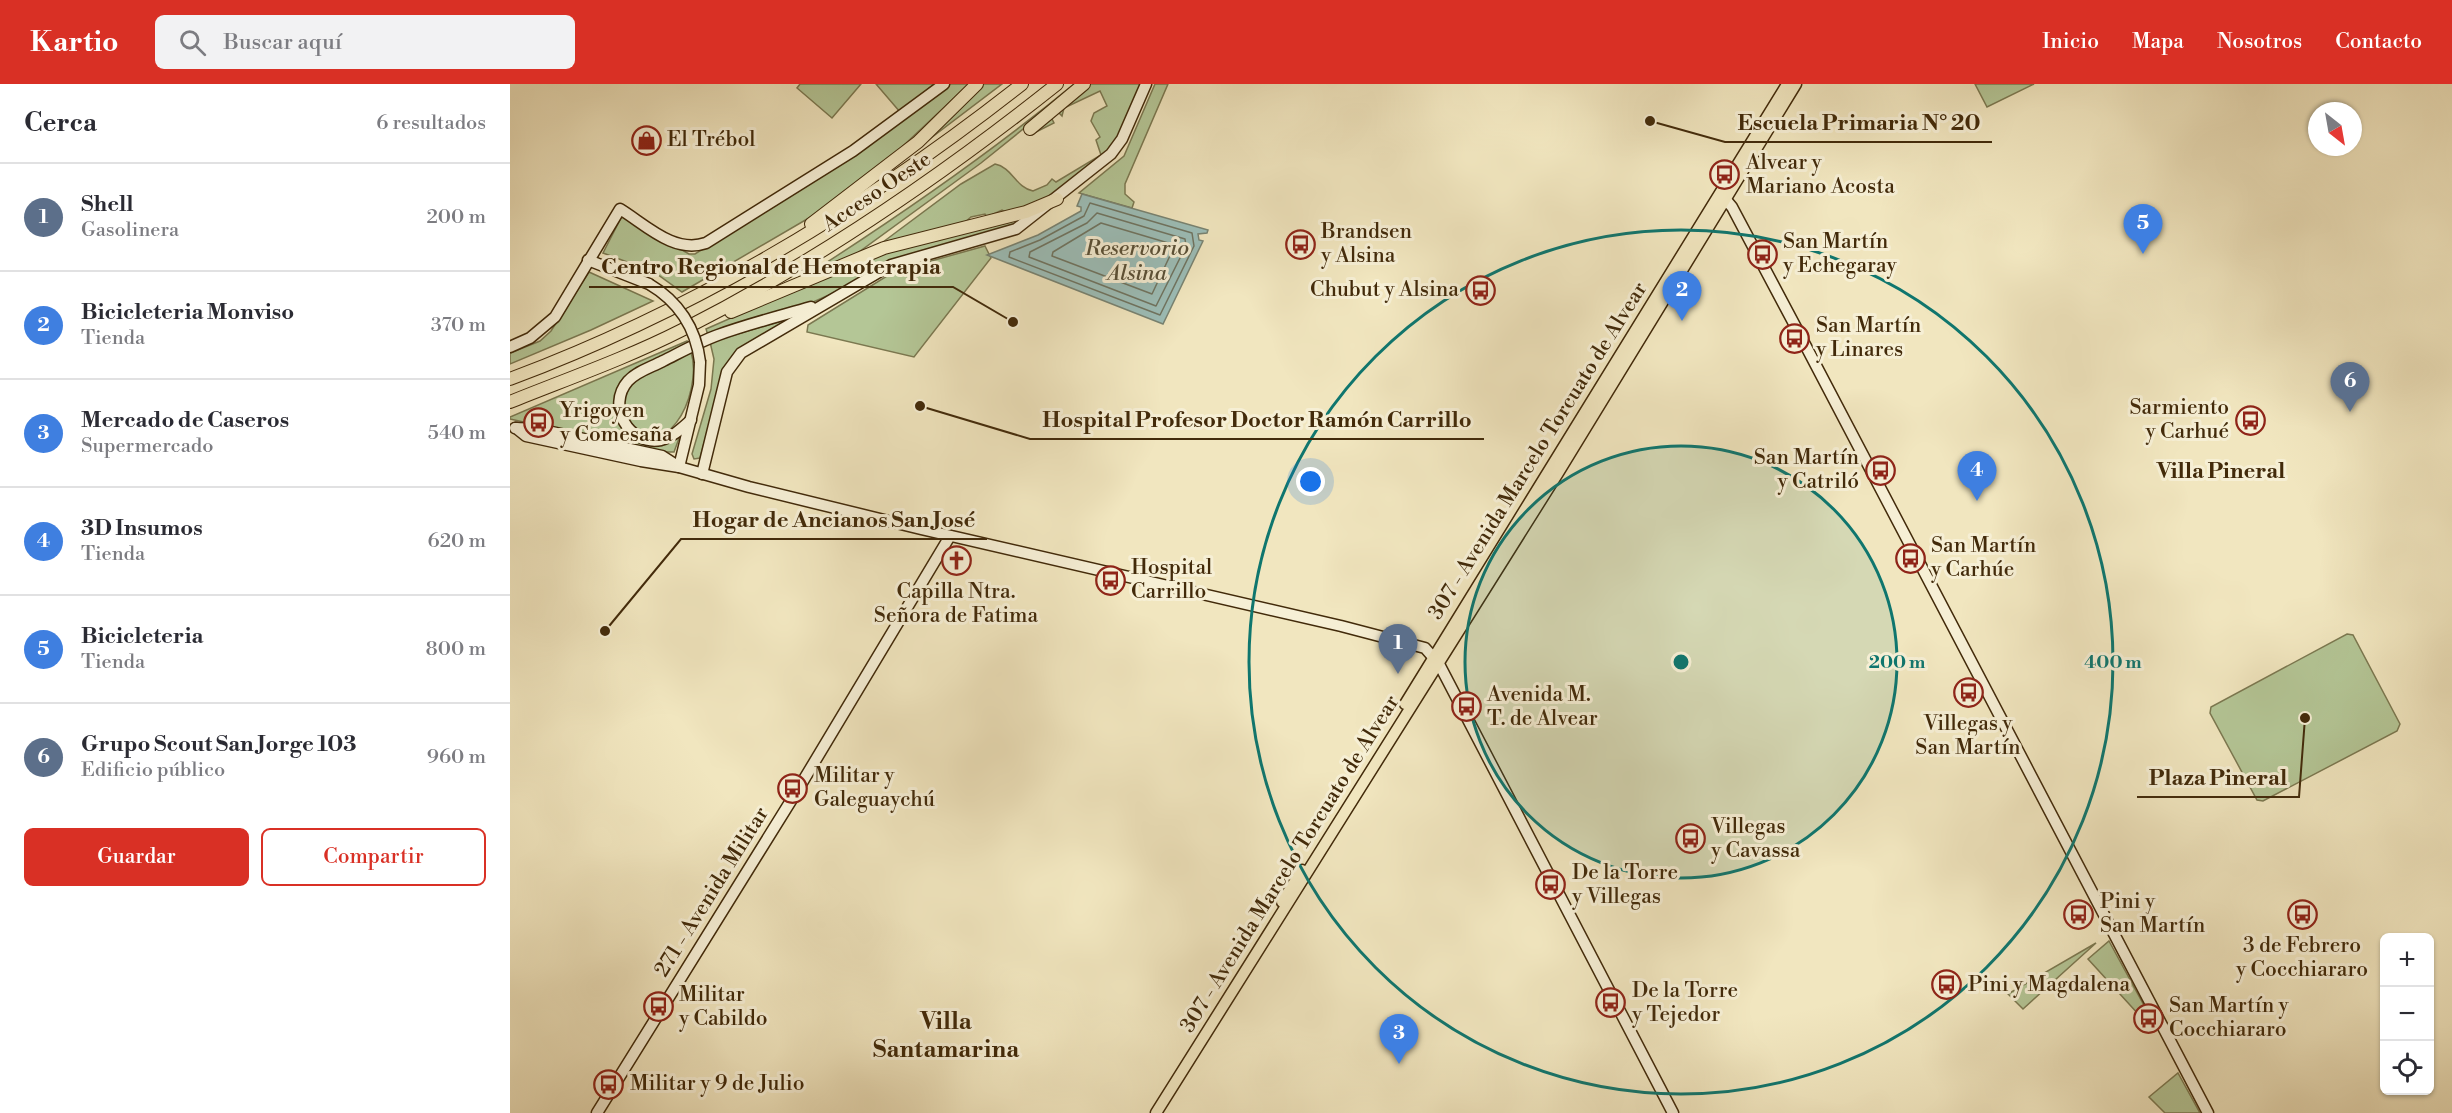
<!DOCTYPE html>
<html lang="es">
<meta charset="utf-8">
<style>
:root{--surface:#fff;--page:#f2f2f3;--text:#2b2b33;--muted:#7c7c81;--line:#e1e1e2;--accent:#d93025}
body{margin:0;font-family:"Libre Bodoni",serif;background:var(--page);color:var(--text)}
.controls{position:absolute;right:18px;bottom:18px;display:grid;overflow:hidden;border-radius:9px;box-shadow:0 2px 4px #0004}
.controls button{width:54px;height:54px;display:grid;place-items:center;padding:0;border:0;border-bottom:2px solid var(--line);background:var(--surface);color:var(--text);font:30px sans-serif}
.compass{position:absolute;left:1798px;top:18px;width:54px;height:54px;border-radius:50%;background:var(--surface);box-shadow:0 2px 4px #0004;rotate:149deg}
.you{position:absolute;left:801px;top:398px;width:21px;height:21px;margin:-15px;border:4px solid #fff;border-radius:50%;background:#1a73e8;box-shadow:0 0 0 9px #1a73e833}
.badge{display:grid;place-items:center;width:39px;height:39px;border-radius:50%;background:var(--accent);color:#fff;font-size:20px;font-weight:700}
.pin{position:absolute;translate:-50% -50px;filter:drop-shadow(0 2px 3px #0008)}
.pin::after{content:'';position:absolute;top:32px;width:21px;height:18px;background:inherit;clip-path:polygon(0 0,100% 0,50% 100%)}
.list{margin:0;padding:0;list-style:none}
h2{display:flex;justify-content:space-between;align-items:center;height:78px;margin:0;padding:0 24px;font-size:26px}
h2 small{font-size:20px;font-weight:400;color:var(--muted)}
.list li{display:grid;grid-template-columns:39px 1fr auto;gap:18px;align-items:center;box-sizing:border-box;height:108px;padding:0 24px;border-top:2px solid var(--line)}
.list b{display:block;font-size:22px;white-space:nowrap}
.list p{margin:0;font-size:20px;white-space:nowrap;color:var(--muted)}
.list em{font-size:20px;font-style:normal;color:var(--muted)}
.actions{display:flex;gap:12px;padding:18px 24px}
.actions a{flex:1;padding:14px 0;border:2px solid var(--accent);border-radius:9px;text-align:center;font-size:21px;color:var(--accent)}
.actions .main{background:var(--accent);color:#fff}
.icon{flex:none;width:33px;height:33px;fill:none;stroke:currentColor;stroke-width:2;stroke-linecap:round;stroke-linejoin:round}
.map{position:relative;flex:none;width:1942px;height:1029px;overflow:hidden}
header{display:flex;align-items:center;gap:36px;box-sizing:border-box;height:84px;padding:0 30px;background:var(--accent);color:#fff}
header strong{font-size:28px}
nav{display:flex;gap:33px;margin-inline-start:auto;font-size:21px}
.search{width:420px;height:54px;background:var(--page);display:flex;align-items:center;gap:15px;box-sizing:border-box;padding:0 21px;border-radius:9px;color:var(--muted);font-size:22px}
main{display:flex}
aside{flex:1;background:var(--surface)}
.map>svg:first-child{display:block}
.green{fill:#b4c696;stroke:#7b7850;stroke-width:1.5}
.water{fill:#9cbeb8;stroke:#788372;stroke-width:1.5}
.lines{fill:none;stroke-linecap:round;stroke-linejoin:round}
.shore{stroke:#6f7461;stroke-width:1.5}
.secondary-casing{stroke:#422a0a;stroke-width:13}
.primary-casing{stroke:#422a0a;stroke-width:13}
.highway-casing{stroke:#422a0a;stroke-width:14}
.secondary{stroke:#f6efd5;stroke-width:10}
.primary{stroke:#f1e6bf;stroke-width:10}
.highway{stroke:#f1e6bf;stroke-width:12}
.secondary-bridge-casing{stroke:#422a0a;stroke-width:13;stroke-linecap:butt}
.secondary-bridge{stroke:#f6efd5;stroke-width:10}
.ring{fill:none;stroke:#0f766e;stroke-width:3}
.labels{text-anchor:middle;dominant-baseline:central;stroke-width:6;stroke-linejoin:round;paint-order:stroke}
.poi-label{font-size:21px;fill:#422a0a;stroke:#f6efd5;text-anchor:start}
.street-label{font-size:21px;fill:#422a0a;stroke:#f6efd5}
.water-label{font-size:22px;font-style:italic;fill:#584f36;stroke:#f6efd5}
.neighbourhood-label{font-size:22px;font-weight:bold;fill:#422a0a;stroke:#f6efd5}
.quarter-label{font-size:24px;font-weight:bold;fill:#422a0a;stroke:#f6efd5}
.centre{fill:#0f766e;stroke:#f6efd5;stroke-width:3}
.ring-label{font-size:18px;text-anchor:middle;font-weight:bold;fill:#0f766e;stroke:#f6efd5;stroke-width:6;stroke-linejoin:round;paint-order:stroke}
.leader{fill:none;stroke:#422a0a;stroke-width:2}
.callout-dot{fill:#422a0a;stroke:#f6efd5;stroke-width:2}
.callout-label{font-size:22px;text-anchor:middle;font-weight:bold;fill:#422a0a;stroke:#f6efd5;stroke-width:6;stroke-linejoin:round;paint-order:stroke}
</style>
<header>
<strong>Kartio</strong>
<div class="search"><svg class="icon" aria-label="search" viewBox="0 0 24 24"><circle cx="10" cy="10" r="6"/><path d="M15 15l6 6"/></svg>Buscar aquí</div>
<nav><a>Inicio</a><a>Mapa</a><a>Nosotros</a><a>Contacto</a></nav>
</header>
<main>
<aside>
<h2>Cerca<small>6 resultados</small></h2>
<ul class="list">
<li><span class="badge" style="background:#5c6f8a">1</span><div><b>Shell</b><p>Gasolinera</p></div><em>200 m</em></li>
<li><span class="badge" style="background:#3f7fe0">2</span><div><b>Bicicleteria Monviso</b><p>Tienda</p></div><em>370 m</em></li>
<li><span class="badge" style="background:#3f7fe0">3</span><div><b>Mercado de Caseros</b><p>Supermercado</p></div><em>540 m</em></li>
<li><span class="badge" style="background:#3f7fe0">4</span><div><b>3D Insumos</b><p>Tienda</p></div><em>620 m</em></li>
<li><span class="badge" style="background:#3f7fe0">5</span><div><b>Bicicleteria</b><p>Tienda</p></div><em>800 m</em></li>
<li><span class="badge" style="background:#5c6f8a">6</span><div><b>Grupo Scout San Jorge 103</b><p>Edificio público</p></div><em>960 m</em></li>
</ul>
<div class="actions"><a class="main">Guardar</a><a>Compartir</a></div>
</aside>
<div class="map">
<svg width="1942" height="1029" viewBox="0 0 1942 1029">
<rect width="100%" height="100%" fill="#f1e6bf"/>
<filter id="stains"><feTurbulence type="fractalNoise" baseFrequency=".00333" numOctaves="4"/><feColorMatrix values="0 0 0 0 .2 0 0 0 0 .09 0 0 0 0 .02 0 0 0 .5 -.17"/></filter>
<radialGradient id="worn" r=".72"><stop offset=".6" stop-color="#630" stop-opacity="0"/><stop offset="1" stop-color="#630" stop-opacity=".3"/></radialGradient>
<g class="green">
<polygon points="290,0 351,0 322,34 287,4"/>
<polygon points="366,0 424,0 390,28"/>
<polygon points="438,0 459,0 377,77 304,131 172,208 144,188 93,169 112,132 179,170 185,170 354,64"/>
<polygon points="474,0 492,0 392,76"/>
<path d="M564,0H569L471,79L338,176L294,193C388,133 478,71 564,0Z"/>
<path d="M579,0H633L610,51L593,73L547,110L498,129L492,126L477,133L475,130L461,133L454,139L369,161L451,100L485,80C502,83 506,104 523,107L537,101L542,95L546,98L591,71L586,56L590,53L581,37L584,29L597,22L590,7L554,24L552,32L548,28L541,33L544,39L520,51Z"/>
<polygon points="645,0 658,0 615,100 615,110 624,118 622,124 569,109 614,72"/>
<polygon points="1465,0 1524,0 1477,23"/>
<polygon points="520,128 511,139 420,166 301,219 198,251 196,245 376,166"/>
<polygon points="475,162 481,174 404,273 297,248 298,241 385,187"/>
<polygon points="79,188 143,217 81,246 0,280 0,269 30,257 41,247"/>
<path d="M282,234C258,248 228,260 214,285L190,374L184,375L182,370L201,305L204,275L200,258Z"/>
<polygon points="177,257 180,262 118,292 105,329 130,358 171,349 164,368 149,368 0,335 0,333"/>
<path d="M181,268C194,310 152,393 113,330L116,305L123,297Z"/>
<polygon points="1837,550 1843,551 1890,640 1887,647 1753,717 1747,716 1700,629 1701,623"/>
<polygon points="1599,857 1637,927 1630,932 1578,875"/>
<polygon points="1586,859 1513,925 1498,910"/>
<polygon points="1668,989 1690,1029 1655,1029 1639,1013"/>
</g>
<polygon class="water" points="572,110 698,146 697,149 688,150 689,156 693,157 653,240 477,171 528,151 571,127 571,123 567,122"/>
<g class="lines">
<g class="shore">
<polygon points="580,119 682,149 684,162 650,231 499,173 500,168 530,156 574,132"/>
<polygon points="587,129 675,155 676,162 646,222 519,173 520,168 577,139"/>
<polygon points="591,139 665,161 642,210 542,172 543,168"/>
</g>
<defs>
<g id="secondary">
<polyline points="1211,110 1222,123 1290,251 1698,1029"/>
<polyline points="78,176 139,200"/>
<path d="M0,263L20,254L45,233L110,125C136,141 164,170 196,159L343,67L434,0"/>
<path d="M181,336C172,344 163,353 151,356C119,362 96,322 118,297C127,287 142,283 153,277C171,268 189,258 208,251C238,240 270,232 301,223"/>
<polyline points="5,344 28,345 152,372 166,381"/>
<polyline points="6,344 16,352 131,377 169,383 239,403 411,445 831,542 915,564 929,580 1163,1029"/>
<polyline points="169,383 189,301 190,278"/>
<polyline points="192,390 217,288 231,269 381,181 506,145 601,70 612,55 636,0"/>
<polyline points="87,1029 287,707 440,452"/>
</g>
<g id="primary">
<polyline points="895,620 1276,2"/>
<polyline points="772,818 792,786"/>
<polyline points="646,1029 1048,389 1286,0"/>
</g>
<g id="highway">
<polyline points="520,45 574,0"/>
<polyline points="301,140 408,58 467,0"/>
<polyline points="221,228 374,164 516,128 547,115"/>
<path d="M0,295C187,225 356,123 512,0"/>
<path d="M0,318C57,295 117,274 172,246C306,178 429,94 547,0"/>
</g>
</defs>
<use href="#secondary" class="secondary-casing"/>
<use href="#primary" class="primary-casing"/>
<use href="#highway" class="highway-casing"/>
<use href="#secondary" class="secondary"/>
<use href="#primary" class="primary"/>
<use href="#highway" class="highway"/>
<defs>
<path id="secondary-bridge" d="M139,200C168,217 186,244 190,278"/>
</defs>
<use href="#secondary-bridge" class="secondary-bridge-casing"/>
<use href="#secondary-bridge" class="secondary-bridge"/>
</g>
<circle cx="1171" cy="578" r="216" fill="#0f766e" fill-opacity=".12"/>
<g class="ring">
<circle cx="1171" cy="578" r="216"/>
<circle cx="1171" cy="578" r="432"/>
</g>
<defs>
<symbol id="shop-ring" viewBox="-11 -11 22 22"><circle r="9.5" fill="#f6efd5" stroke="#8f2418" stroke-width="1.5"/><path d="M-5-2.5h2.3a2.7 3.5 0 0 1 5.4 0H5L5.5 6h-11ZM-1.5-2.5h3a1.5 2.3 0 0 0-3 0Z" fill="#8f2418"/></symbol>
<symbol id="bus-ring" viewBox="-11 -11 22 22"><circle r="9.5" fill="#f6efd5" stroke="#8f2418" stroke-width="1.5"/><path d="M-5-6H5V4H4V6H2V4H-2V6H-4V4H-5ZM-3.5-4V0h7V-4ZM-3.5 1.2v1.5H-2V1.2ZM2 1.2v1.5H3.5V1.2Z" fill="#8f2418"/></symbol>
<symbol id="church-ring" viewBox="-11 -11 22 22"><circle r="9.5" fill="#f6efd5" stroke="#8f2418" stroke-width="1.5"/><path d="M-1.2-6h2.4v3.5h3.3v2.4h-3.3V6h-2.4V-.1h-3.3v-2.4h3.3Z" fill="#8f2418"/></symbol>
</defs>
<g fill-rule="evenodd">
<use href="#shop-ring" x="120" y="40" width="33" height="33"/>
<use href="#bus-ring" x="1198" y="74" width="33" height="33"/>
<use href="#bus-ring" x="774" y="144" width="33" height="33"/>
<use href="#bus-ring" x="1236" y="154" width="33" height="33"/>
<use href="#bus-ring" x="954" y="190" width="33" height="33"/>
<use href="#bus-ring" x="1268" y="238" width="33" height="33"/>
<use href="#bus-ring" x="1724" y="320" width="33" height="33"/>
<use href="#bus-ring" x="12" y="322" width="33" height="33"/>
<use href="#bus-ring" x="1354" y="370" width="33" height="33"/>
<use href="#bus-ring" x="1384" y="458" width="33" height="33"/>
<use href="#church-ring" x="430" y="460" width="33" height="33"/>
<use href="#bus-ring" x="584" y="480" width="33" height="33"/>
<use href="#bus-ring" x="1442" y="592" width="33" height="33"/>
<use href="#bus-ring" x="940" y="606" width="33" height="33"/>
<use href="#bus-ring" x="266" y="688" width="33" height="33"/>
<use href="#bus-ring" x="1164" y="738" width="33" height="33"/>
<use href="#bus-ring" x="1024" y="784" width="33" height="33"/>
<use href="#bus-ring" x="1552" y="814" width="33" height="33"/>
<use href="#bus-ring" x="1776" y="814" width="33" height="33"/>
<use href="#bus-ring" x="1420" y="884" width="33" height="33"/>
<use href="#bus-ring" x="1084" y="902" width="33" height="33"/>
<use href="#bus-ring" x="132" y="906" width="33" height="33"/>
<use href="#bus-ring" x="1622" y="918" width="33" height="33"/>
<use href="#bus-ring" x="82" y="984" width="33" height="33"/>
</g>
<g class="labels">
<g class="poi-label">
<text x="157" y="56">El Trébol</text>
<text x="1236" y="79">Alvear y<tspan x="1236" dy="24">Mariano Acosta</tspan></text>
<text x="811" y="148">Brandsen<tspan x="811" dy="24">y Alsina</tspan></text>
<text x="1273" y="158">San Martín<tspan x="1273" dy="24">y Echegaray</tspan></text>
<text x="949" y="206" text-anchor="end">Chubut y Alsina</text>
<text x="1306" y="242">San Martín<tspan x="1306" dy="24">y Linares</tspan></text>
<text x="1719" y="324" text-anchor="end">Sarmiento<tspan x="1719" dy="24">y Carhué</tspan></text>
<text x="50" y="327">Yrigoyen<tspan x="50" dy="24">y Comesaña</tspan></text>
<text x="1349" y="374" text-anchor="end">San Martín<tspan x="1349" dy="24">y Catriló</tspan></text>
<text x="1421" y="462">San Martín<tspan x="1421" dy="24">y Carhúe</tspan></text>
<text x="621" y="484">Hospital<tspan x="621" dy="24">Carrillo</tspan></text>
<text x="446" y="508" text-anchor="middle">Capilla Ntra.<tspan x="446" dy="24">Señora de Fatima</tspan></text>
<text x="977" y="611">Avenida M.<tspan x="977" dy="24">T. de Alvear</tspan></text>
<text x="1458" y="640" text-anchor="middle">Villegas y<tspan x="1458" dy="24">San Martín</tspan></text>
<text x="304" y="692">Militar y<tspan x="304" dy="24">Galeguaychú</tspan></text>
<text x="1201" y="743">Villegas<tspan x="1201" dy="24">y Cavassa</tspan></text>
<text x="1062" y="789">De la Torre<tspan x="1062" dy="24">y Villegas</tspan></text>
<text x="1590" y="818">Pini y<tspan x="1590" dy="24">San Martín</tspan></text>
<text x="1792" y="862" text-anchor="middle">3 de Febrero<tspan x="1792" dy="24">y Cocchiararo</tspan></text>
<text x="1458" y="901">Pini y Magdalena</text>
<text x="1122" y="907">De la Torre<tspan x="1122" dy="24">y Tejedor</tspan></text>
<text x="169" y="911">Militar<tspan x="169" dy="24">y Cabildo</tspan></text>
<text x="1659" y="922">San Martín y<tspan x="1659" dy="24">Cocchiararo</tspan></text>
<text x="120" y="1000">Militar y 9 de Julio</text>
</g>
<g class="street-label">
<text transform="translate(367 108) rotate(-34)">Acceso Oeste</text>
<text transform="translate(1028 367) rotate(-58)">307 - Avenida Marcelo Torcuato de Alvear</text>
<text transform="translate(780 780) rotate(-58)">307 - Avenida Marcelo Torcuato de Alvear</text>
<text transform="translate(202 808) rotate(-58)">271 - Avenida Militar</text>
</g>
<g class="water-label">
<text x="627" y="164">Reservorio<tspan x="627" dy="25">Alsina</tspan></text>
</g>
<g class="neighbourhood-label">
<text x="1711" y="387">Villa Pineral</text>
</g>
<g class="quarter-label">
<text x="436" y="938">Villa<tspan x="436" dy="28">Santamarina</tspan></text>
</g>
</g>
<circle cx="1171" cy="578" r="9" class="centre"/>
<g class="ring-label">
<text x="1387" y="584">200 m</text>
<text x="1603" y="584">400 m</text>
</g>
<path class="leader" d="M1140 37L1215 58H1482M503 238L443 203H79M410 322L520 355H974M95 547L171 455H477M1795 634L1789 713H1627"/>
<g class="callout-dot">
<circle cx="1140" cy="37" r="6"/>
<circle cx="503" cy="238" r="6"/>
<circle cx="410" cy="322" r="6"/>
<circle cx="95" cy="547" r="6"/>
<circle cx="1795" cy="634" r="6"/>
</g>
<g class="callout-label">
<text x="1349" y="46">Escuela Primaria N° 20</text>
<text x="261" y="190">Centro Regional de Hemoterapia</text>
<text x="747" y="343">Hospital Profesor Doctor Ramón Carrillo</text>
<text x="324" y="443">Hogar de Ancianos San José</text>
<text x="1708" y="701">Plaza Pineral</text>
</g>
<rect width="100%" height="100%" filter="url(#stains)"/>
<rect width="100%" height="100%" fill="url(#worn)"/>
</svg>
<div class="controls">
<button>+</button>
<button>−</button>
<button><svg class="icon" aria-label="locate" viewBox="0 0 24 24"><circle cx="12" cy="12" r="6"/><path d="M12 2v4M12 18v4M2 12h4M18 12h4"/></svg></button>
</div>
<svg class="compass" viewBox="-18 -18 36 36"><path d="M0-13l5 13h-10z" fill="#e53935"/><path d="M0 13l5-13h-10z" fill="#7c7c81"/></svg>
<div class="you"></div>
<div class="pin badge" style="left:888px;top:590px;background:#5c6f8a">1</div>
<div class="pin badge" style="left:1172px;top:237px;background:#3f7fe0">2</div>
<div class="pin badge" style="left:889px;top:980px;background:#3f7fe0">3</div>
<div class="pin badge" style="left:1467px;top:417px;background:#3f7fe0">4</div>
<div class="pin badge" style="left:1633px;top:170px;background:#3f7fe0">5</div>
<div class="pin badge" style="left:1840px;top:328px;background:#5c6f8a">6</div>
</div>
</main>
